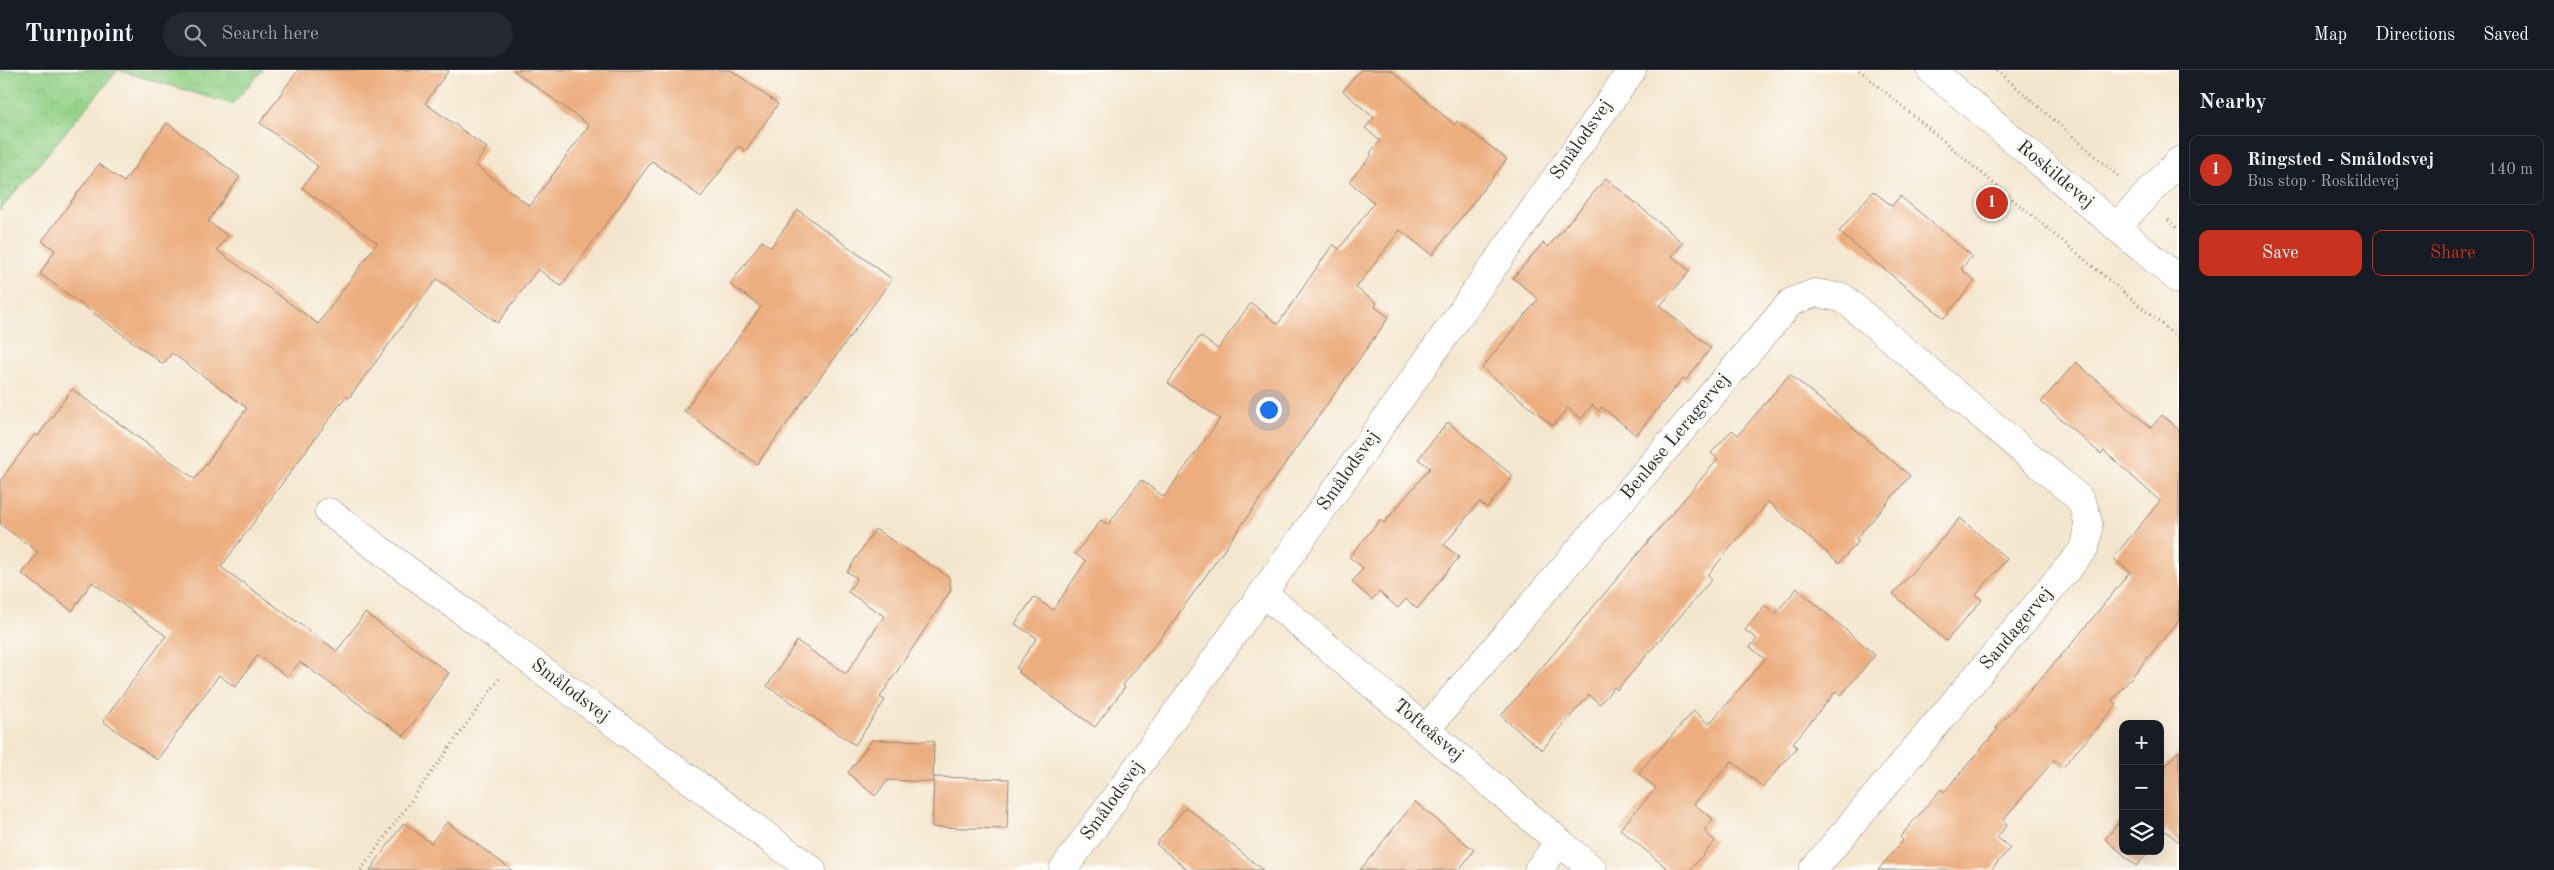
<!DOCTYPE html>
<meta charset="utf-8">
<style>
:root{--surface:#171b24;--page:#242831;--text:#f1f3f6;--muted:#9ea1a6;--line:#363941;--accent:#c8321e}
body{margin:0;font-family:"Old Standard TT",serif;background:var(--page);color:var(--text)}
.controls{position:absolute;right:15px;bottom:15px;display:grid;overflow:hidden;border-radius:10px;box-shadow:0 5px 20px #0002}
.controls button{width:45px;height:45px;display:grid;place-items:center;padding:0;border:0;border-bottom:1px solid var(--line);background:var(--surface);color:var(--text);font:25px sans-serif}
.you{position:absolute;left:1268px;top:339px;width:18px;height:18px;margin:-12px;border:4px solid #fff;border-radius:50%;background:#1a73e8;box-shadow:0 0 0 8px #1a73e833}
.badge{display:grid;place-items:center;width:32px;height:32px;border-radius:50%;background:var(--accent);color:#fff;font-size:16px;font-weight:700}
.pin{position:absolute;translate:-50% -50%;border:2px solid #fff;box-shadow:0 1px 5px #0006}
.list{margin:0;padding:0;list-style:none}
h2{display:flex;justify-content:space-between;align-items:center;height:65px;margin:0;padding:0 20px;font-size:21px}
h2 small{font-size:16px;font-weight:400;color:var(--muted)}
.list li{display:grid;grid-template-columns:32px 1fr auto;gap:15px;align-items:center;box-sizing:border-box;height:70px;margin:0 10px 10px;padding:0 10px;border:1px solid var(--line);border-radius:10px}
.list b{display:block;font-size:19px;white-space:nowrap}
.list p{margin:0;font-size:16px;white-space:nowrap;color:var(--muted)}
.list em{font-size:16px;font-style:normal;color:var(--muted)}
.actions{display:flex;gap:10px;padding:15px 20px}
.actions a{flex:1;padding:11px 0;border:1px solid var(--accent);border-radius:10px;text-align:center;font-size:18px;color:var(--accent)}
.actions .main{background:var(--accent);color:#fff}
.icon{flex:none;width:28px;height:28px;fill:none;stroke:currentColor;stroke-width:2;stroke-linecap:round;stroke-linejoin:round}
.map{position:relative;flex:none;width:2179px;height:800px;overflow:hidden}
header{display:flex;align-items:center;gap:30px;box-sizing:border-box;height:70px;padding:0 25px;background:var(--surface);border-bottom:1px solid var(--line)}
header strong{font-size:24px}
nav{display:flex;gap:28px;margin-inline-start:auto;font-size:18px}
.search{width:350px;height:45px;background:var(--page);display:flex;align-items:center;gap:12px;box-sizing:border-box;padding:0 18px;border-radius:28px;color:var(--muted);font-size:19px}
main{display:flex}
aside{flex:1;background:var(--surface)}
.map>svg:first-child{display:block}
.park{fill:url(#park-crowns);stroke:#5f7e5a}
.building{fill:#ecae7f}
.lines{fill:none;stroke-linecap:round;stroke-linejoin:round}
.street-casing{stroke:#90887c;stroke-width:29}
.secondary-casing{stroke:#90887c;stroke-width:29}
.path{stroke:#90887c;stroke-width:3;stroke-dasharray:1 4;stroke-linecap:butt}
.street{stroke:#fff;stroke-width:28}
.secondary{stroke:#fff;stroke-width:28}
.labels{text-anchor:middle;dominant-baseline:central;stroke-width:4;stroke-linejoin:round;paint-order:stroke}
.street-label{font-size:19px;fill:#2b2b2b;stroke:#fdfcf7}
</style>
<header>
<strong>Turnpoint</strong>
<div class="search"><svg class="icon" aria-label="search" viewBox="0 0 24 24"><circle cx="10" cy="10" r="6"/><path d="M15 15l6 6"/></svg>Search here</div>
<nav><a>Map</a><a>Directions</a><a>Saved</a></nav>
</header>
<main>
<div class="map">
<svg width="2179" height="800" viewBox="0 0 2179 800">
<defs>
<pattern id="park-crowns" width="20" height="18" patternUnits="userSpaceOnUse" patternTransform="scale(1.25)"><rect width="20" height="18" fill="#93d288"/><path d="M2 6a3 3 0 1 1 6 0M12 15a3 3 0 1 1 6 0" fill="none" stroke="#7fb476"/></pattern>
</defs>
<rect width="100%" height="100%" fill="#fdfcf7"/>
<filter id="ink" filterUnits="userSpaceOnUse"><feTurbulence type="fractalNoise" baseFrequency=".02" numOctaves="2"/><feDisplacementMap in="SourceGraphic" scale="10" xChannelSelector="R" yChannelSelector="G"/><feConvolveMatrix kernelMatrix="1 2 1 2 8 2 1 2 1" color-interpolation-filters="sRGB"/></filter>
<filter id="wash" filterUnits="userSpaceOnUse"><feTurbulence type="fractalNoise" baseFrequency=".0096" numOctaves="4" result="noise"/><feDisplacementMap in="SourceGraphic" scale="20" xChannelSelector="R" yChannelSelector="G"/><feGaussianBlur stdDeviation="1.12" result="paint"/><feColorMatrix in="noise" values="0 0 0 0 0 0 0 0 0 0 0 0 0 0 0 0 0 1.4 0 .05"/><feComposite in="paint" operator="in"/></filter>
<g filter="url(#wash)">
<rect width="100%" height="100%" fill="#f4e6ce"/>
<polygon class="park" points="0,0 263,0 232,34 118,0 0,140"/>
<g id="blocks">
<g class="building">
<polygon points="298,0 449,0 425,33 487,78 475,95 530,136 589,55 513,0 731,0 778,34 745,81 739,76 701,127 652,91 561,216 538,199 498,253 437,209 349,328 346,326 221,497 337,581 365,543 449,603 404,666 300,592 288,607 258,585 235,617 219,605 157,690 103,651 166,566 92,512 72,541 22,504 38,482 0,454 0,411 35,364 38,366 72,319 195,409 247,338 172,283 163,294 40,204 55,180 42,171 99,94 124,112 167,53 240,107 208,151 228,166 217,180 318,254 377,173 302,118 318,96 260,53"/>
<polygon points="1360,0 1391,0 1455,55 1457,51 1507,89 1432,185 1400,160 1356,218 1377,233 1375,237 1389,247 1173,552 1123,615 1125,617 1095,657 1018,602 1020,600 1016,598 1037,568 1015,554 1034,527 1053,540 1086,491 1075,484 1101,450 1108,455 1141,410 1164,427 1220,349 1168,313 1200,266 1218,279 1251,233 1278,254 1333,174 1339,179 1374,133 1349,111 1372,85 1370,83 1380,71 1365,58 1374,48 1343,21"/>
<polygon points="1606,108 1683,173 1672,186 1690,201 1660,236 1711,278 1686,310 1683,308 1636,365 1602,337 1599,341 1592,335 1581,349 1568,338 1553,356 1482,298 1538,229 1513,208 1543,173 1548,177"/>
<polygon points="1873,121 1892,136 1900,126 1972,186 1961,199 1975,211 1944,248 1839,162"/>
<polygon points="798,140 892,209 757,394 684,341 761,237 730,214 762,171 771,177"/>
<polygon points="2076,292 2151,358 2162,345 2179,360 2179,550 2112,631 2117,635 2063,697 2054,690 2003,750 2007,755 1997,767 2010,778 1991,800 1878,800 1903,770 1900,767 1941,719 1944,722 1998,659 1996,658 2069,577 2130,502 2113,488 2160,431 2104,381 2101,384 2041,332"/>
<polygon points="1790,304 1910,406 1856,469 1859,471 1839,493 1768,432 1708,505 1712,509 1617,620 1614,617 1600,634 1589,625 1542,680 1501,646 1718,389 1711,383 1732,360 1738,365"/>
<polygon points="1448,352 1513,406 1487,438 1479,432 1444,475 1459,487 1417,539 1406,529 1398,538 1379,522 1372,530 1352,512 1363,498 1349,487 1380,450 1384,453 1430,398 1418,389"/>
<polygon points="1960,448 2007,489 1976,525 1982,530 1946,571 1893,524"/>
<polygon points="875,459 949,507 951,520 880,627 885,630 855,675 767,616 797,571 846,604 884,546 848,522 857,508 847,502"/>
<polygon points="1797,518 1875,585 1841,625 1836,621 1793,673 1797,677 1763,717 1732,691 1694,734 1713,749 1704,761 1715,771 1690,800 1669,800 1620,759 1656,718 1638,703 1694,641 1709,654 1765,589 1750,577 1757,569 1745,560 1765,535 1775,544"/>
<polygon points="872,670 934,671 933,712 888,710 875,726 848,703"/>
<polygon points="2179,681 2179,772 2166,761 2160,768 2160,702"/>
<polygon points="934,707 1009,709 1007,759 932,757"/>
<polygon points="1415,732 1474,780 1459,800 1360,800"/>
<polygon points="1186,737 1263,800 1188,800 1156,774"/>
<polygon points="2123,743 2123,781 2149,781 2137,796 2105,769 2123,748 2120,746"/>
<polygon points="447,752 512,800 370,800 404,753 431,773"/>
</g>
</g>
</g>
<g filter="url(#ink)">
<use href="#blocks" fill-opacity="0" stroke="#90887c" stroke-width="1"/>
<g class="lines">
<defs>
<g id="street">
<polyline points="2116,157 2179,91"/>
<polyline points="329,442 812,800"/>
<polyline points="1263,523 1593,800"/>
<path d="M1426,659L1791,232L1815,223L1843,228L2079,428C2089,446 2091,459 2084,479L1813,800"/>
<polyline points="1538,800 1560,772"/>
</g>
<g id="secondary">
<polyline points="1931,0 2179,210"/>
<polyline points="1063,800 1263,523 1632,0"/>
</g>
</defs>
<use href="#street" class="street-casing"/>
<use href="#secondary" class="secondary-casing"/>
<g class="path">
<polyline points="1859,0 2179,269"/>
<polyline points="1997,0 2118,106"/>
<polyline points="2168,150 2179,159"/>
<polyline points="361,800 500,608"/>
</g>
<use href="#street" class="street"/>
<use href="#secondary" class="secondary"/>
</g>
</g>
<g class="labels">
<g class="street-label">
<text transform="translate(1582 70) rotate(-55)">Smålodsvej</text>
<text transform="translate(2055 105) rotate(40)">Roskildevej</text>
<text transform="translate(1676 367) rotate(-50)">Benløse Leragervej</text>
<text transform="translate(1349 401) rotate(-55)">Smålodsvej</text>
<text transform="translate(2017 559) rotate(-50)">Sandagervej</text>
<text transform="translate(570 621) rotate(37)">Smålodsvej</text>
<text transform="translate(1428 661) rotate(40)">Tofteåsvej</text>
<text transform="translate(1113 731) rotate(-54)">Smålodsvej</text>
</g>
</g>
</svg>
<div class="controls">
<button>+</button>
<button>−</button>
<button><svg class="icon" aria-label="layers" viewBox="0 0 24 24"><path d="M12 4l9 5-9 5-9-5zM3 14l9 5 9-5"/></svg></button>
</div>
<div class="you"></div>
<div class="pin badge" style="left:1992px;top:133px">1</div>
</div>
<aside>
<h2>Nearby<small></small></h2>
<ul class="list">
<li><span class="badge">1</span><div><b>Ringsted - Smålodsvej</b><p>Bus stop · Roskildevej</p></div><em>140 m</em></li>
</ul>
<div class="actions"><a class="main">Save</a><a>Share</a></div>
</aside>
</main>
